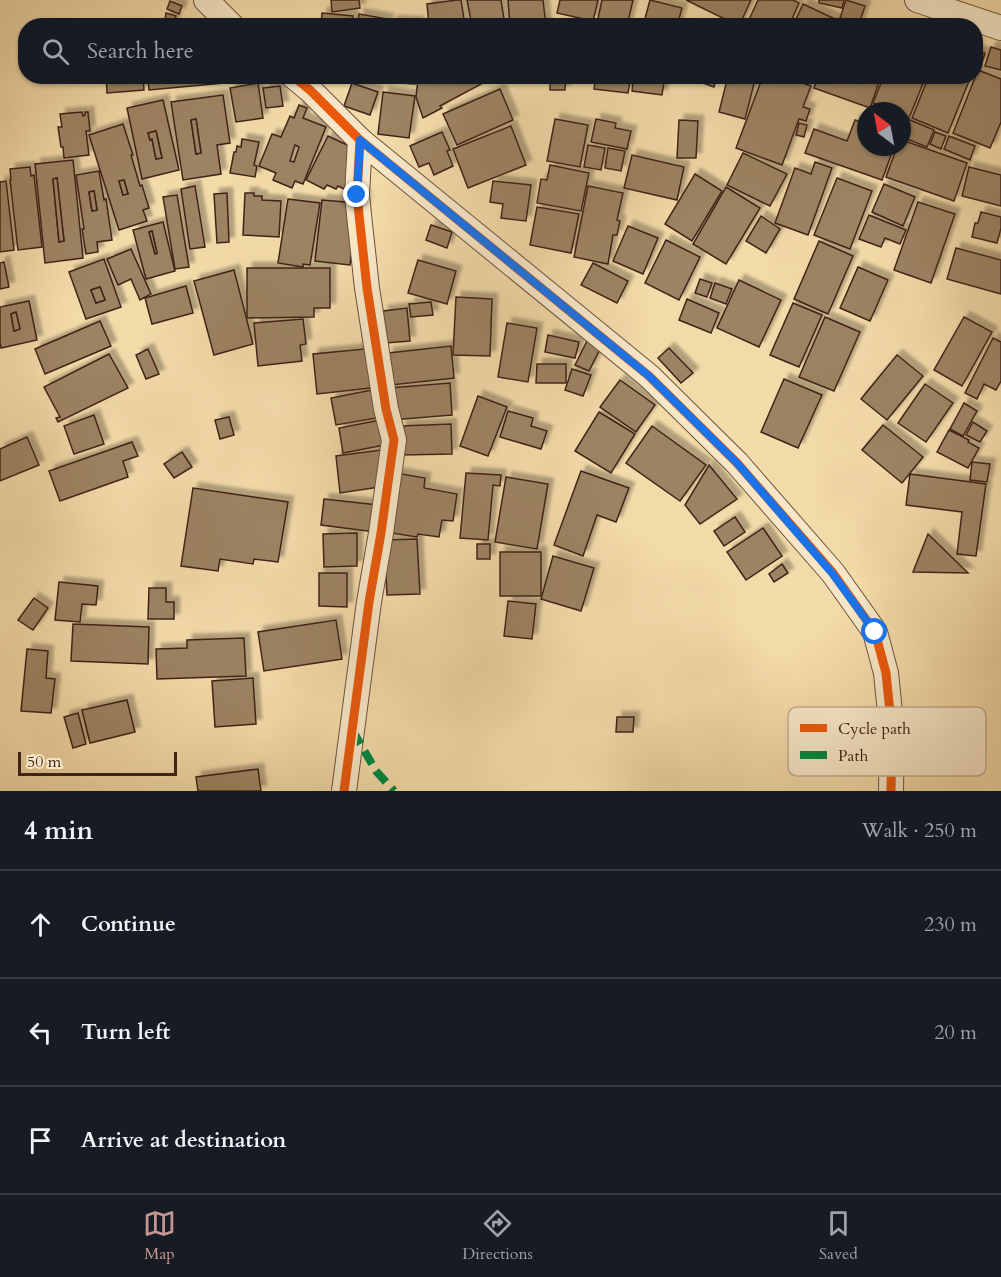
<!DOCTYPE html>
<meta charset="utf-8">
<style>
:root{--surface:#171b24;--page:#20242c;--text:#f1f3f6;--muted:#9ea1a6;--line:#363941;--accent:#c59692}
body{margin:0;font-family:Cardo,serif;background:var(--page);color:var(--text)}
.compass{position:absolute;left:857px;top:102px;width:54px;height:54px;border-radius:50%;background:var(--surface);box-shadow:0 2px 4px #0004;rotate:328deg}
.scale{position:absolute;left:18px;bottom:15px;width:159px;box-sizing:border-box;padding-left:6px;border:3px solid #402418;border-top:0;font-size:16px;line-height:21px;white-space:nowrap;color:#402418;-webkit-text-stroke:4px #f7e7c7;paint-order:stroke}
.stop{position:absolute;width:18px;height:18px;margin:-14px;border:4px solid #1a73e8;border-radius:50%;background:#fff}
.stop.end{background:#1a73e8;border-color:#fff;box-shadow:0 2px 6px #0008}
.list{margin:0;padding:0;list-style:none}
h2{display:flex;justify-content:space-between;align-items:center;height:78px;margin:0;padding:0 24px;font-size:26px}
h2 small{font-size:20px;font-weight:400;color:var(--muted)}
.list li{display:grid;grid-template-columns:39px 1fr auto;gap:18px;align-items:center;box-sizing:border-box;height:108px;padding:0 24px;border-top:2px solid var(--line)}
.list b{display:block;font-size:22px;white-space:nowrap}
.list em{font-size:20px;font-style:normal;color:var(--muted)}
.icon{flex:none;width:33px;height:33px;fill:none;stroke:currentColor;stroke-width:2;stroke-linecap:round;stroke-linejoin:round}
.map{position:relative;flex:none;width:1001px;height:791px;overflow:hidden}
.search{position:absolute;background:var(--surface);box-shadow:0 2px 4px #0004;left:18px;right:18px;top:18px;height:66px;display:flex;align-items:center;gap:15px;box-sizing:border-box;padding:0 21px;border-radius:24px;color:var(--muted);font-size:22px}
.sheet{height:402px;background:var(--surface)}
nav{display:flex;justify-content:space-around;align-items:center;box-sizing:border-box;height:84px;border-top:2px solid var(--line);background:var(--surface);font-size:16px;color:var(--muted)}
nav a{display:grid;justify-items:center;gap:3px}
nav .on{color:var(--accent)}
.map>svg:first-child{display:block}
.building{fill:#9d8363;stroke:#402418;stroke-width:1.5;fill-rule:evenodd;filter:url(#shadow)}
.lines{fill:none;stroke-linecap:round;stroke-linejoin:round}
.minor-casing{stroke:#6d523c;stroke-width:26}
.minor{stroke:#f7e7c7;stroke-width:24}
.quiet{stroke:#00873e;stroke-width:8;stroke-dasharray:15 8;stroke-linecap:butt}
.cycleway-casing{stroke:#f7e7c7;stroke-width:13}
.cycleway{stroke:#e8590c;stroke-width:9}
.route{stroke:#1a73e8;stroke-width:8}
.key{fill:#f7e7c7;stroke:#c0ac92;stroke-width:1.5}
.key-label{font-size:16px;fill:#402418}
</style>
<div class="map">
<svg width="1001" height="791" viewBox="0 0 1001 791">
<defs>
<filter id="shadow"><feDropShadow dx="5.5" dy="-5.5" stdDeviation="1.5" flood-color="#0004"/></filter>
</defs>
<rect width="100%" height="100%" fill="#f3daa9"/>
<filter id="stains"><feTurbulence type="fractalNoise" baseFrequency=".00333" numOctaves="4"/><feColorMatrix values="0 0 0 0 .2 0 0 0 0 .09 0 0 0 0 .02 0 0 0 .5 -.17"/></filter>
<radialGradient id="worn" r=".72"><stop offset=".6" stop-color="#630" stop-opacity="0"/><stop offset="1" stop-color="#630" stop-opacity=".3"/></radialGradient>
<g class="building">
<polygon points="331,0 359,0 360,8 332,12"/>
<polygon points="457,0 461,0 465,26 429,26 427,4"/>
<polygon points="467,0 501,0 505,26 472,26"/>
<polygon points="508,0 543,0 546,26 510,26"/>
<polygon points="560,0 598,0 593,21 557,13"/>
<polygon points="602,0 633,0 627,26 609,26 597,23"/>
<polygon points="650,0 682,8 677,26 643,26"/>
<polygon points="686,0 751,0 739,26"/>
<polygon points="758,0 793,0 799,3 789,26 746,26"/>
<polygon points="819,0 844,0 842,8 819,3"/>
<polygon points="846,0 865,6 859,24 840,18"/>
<polygon points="170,1 182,6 179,14 167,9"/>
<polygon points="803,4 837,20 835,26 793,26"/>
<polygon points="166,13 176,16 173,26 164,26"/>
<polygon points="322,13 353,16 352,26 321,26"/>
<polygon points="359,14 388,19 387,26 357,26"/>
<polygon points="392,21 418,22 418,26 391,26"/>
<polygon points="991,47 1001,50 1001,70 985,66"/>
<polygon points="976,51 985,53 981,66 976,64"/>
<polygon points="978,70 1001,79 1001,122 990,148 953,133"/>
<polygon points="106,76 143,76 144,90 107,93"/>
<polygon points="148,76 223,76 224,83 149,90"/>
<polygon points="384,76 416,76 415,84 383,82"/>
<polygon points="424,76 482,76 485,82 440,106 442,108 423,118 416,97 418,79"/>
<polygon points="512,76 548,76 548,79 512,81"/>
<polygon points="550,76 566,76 565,90 550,90"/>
<polygon points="596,76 631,76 628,93 594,89"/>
<polygon points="634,76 665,76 662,95 632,91"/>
<polygon points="683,76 717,76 714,87"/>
<polygon points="728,76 756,76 745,119 719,112"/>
<polygon points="763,76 784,76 811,86 803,107 810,109 806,121 799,119 782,165 736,148"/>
<polygon points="818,76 881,76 870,108 814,88"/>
<polygon points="884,76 926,76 909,118 902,115 902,111 892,111 873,103"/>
<polygon points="929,76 971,76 948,133 912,118"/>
<polygon points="258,83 263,118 236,122 230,88"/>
<polygon points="352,83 378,92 370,115 344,106"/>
<polygon points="280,86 283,106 266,108 263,88"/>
<polygon points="500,89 513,120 457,145 443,114"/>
<polygon points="383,92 415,96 409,138 378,134"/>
<path d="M223,95L230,143L217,145L221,174L183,180L171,102ZM196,119L201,153L196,154L191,120Z"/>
<path d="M163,100L179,170L142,179L127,108ZM156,131L162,158L156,159L152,139L150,140L148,133Z"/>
<path d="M299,105L307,108L303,118L326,127L303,184L295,181L292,188L273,180L276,173L259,166L272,134L281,137L290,116L294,118ZM295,145L299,147L294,162L290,161Z"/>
<polygon points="82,112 83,116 85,115 85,112 88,112 90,131 86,131 89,155 64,158 63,147 61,147 58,127 62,127 60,114"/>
<polygon points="903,117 934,130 927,147 902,137"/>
<polygon points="196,119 201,153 196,154 191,120"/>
<polygon points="555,119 588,125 580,167 547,161"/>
<polygon points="596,119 616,123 615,128 631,131 627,149 591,142"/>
<polygon points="679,120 698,121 696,158 677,158"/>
<polygon points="855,120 866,124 866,147 894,147 882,180 805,153 814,129 847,141"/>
<polygon points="799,123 807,125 804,137 796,135"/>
<path d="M123,124L133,155H131L140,186L142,185L149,208L143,210L147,221L119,230L89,135ZM124,180L128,194L123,195L119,181Z"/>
<polygon points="511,126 526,165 468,188 453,149"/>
<polygon points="156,131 162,158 156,159 152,139 150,140 148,133"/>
<polygon points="442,132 450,150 447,151 453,166 434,175 429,163 419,167 410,146"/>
<polygon points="935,132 946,136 941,149 930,144"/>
<polygon points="328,136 362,152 344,189 338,186 336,189 327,185 324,189 306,180"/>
<polygon points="949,136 975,146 970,160 944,149"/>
<polygon points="242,139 259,142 254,165 257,166 255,177 230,173 234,152 236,152 237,146 241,147"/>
<polygon points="902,140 967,163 954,201 886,177 897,147 902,147"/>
<polygon points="588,145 605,148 601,170 584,167"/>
<polygon points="608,148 625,151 621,171 605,168"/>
<polygon points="743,153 787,174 770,206 727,185"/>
<polygon points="632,155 684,167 677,200 624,188"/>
<path d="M73,160L83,258L45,263L35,164ZM57,178L64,241L59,242L53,179Z"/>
<polygon points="815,162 832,168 808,235 775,223 795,168 811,174"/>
<polygon points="550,165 589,173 581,211 537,203 541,179 547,180"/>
<polygon points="30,167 31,176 34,175 42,247 18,250 10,180 11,180 10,169"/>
<polygon points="969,167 1001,175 1001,206 962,196"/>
<path d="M99,171L104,200L106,199L112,240L97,242L98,252L86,254L82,229H84L76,175ZM94,191L97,210L92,211L89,192Z"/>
<polygon points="695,174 722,191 692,241 665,224"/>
<polygon points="57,178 64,241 59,242 53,179"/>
<polygon points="837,178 872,191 850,249 814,235"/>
<polygon points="124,180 128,194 123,195 119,181"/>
<polygon points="6,181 14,250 0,252 0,182"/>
<polygon points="493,181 531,185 526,221 501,218 503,204 490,202"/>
<polygon points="884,184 915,197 903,226 872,212"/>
<polygon points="195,186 205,247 190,249 181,189"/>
<polygon points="588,186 623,193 617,220 620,221 617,235 613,235 608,264 574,257"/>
<polygon points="726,187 760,208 726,264 693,244"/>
<polygon points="94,191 97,210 92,211 89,192"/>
<polygon points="227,193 229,242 217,243 214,194"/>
<polygon points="245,193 254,193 254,196 262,196 262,200 281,201 279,237 243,235"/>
<polygon points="177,195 189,267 175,269 163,197"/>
<polygon points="288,199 320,203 310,265 303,264 303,267 278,263"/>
<polygon points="322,200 357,203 350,265 315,261"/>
<polygon points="918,202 955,214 931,283 894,270"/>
<polygon points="537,207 579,214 571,253 530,245"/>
<polygon points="981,212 1001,217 1001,228 997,243 972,237 975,223 978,223"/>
<polygon points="869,215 906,230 900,244 885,238 881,247 859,239"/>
<polygon points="761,216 780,229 766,253 746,241"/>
<path d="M163,222L175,271L146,279L133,230ZM152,231L157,253L155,254L149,232Z"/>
<polygon points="431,225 452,232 447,248 426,240"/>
<polygon points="628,226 658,238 643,274 613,261"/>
<polygon points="152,231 157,253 155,254 149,232"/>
<polygon points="666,240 700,257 679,300 645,283"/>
<polygon points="819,241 853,256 828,314 794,299"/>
<polygon points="956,248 1001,260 1001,294 947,279"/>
<polygon points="131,249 151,294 140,300 131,279 118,285 107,259"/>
<path d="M104,259L121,307L86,319L69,272ZM100,287L105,300L96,303L91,290Z"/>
<polygon points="418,260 456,271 447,304 408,293"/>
<polygon points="4,262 9,287 0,289 0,263"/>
<polygon points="593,263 628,281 617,303 581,285"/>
<polygon points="858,267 888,280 870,321 840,308"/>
<polygon points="247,268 330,268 330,308 314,308 314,317 247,318"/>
<polygon points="234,270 253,344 214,355 194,281"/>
<polygon points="700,279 712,283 707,297 695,293"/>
<polygon points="739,280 781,300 759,347 717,328"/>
<polygon points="715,283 732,289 726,304 710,298"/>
<polygon points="186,286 193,313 152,324 145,298"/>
<polygon points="100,287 105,300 96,303 91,290"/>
<polygon points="456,297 492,299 490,356 453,355"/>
<polygon points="687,299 719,313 711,333 679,320"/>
<path d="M29,301L37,340L1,348L0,342V307ZM16,312L20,329L14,331L11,314Z"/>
<polygon points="431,302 433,315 411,317 409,304"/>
<polygon points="793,303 822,315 799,367 770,355"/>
<polygon points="407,308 410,341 386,343 383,311"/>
<polygon points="16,312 20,329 14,331 11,314"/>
<polygon points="825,317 860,332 834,391 799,377"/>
<polygon points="964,317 992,332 962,386 934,370"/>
<polygon points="303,319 306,344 300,345 302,361 258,366 254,323"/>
<polygon points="100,321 111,346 45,374 35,349"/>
<polygon points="507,323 537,328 528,382 498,377"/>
<polygon points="548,335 579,342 575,358 545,352"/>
<polygon points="993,338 1001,342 1001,381 996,390 984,384 977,399 965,393"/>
<polygon points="587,341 601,347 589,371 575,365"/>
<polygon points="451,346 454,378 391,385 388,353"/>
<polygon points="375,348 379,387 317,394 313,354"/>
<polygon points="669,348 693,373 681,383 658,358"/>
<polygon points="148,349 159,374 146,379 136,355"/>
<polygon points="109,354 128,388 58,422 56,418 60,417 44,387"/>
<polygon points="897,355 923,376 887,420 861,399"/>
<polygon points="537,364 566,364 566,383 536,383"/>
<polygon points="572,369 591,375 583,396 565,390"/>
<polygon points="784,379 822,395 798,448 761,432"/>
<polygon points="620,380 655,405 636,432 600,407"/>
<polygon points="450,383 452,415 392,420 389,388"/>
<polygon points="925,384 953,403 926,442 898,423"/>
<polygon points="372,390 377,418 336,425 331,398"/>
<polygon points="478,396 507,407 488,456 460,446"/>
<polygon points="964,403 977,411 963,436 950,429"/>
<polygon points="508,411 533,418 531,426 547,431 541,449 500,437"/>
<polygon points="599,412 635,434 611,473 575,451"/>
<polygon points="94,415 104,444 74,454 64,426"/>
<polygon points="229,417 234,435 220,439 215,420"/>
<polygon points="386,419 390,444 343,453 339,428"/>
<polygon points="973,422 987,431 980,442 966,435"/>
<polygon points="451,424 452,454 402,455 401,426"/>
<polygon points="883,425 923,457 902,483 862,450"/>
<polygon points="652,426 706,465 680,501 626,463"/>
<polygon points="949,430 969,440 968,442 979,448 968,468 937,452"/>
<polygon points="27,437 39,465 0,481 0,449"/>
<polygon points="132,442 138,456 123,461 128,477 60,501 49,471"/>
<polygon points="381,450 386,486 340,493 336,456"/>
<polygon points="182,452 192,467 174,478 164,464"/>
<polygon points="972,462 990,464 987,482 970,480"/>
<polygon points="709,465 737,499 700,524 685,505"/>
<polygon points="581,471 629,488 616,522 597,515 583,556 554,545"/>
<polygon points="396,473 425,478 424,488 457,494 453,521 442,520 439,537 418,534 417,537 385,532"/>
<polygon points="466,473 501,475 500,486 493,485 488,540 460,538"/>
<polygon points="910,474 986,484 976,556 957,554 962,512 906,505"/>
<polygon points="506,477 548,484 537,549 495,542"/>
<polygon points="193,488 288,502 278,562 254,559 253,564 220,559 218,571 181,566"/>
<polygon points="324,499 378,505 375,532 321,525"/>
<polygon points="735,517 745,532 724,546 714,531"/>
<polygon points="763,528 782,556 746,580 727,552"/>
<polygon points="357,533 357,566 324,567 323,534"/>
<polygon points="928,534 968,573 913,572"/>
<polygon points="417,539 420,594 387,595 384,540"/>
<rect x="477" y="544" width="13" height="15"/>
<rect x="500" y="552" width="41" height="44"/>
<polygon points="553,556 594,568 581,611 541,599"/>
<polygon points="782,564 788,573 774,582 769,574"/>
<polygon points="319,573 347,573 347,607 319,606"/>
<polygon points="59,582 98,586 96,605 82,604 80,622 55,620"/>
<polygon points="149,588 166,588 166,602 174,602 174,619 148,619"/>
<polygon points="34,598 48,608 33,630 18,620"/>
<polygon points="508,601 536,604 532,639 504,636"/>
<polygon points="336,620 342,659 264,671 258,632"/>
<polygon points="73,624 149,627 148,664 71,661"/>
<polygon points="244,638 246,676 157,679 156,649 187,648 187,640"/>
<polygon points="27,649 48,651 46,678 55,679 51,713 21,711"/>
<polygon points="253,678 256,724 215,727 212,681"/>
<polygon points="127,700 135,732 90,743 82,710"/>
<polygon points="78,713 86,744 73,748 64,717"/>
<polygon points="617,717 634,717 633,732 616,732"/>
<polygon points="258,769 261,791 198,791 196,777"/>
</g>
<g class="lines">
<defs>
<g id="minor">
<polyline points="206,0 232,26"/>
<polyline points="917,0 1001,28"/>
<polyline points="293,76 311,91 360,140 649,376 737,463 833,573 875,632 886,673 892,732 891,791"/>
<polyline points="344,791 369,602 381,533 394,440 386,409 367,288 360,224 357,195 360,140"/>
</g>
</defs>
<use href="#minor" class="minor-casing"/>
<use href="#minor" class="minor"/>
<polyline class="quiet" points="353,731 376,771 394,791"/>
<defs>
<g id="cycleway">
<polyline points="293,76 311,91 360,140 649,376 737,463 833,573 875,632 886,673 892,732 891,791"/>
<polyline points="344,791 369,602 381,533 394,440 386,409 367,288 360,224 357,195 360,140"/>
</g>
</defs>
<use href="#cycleway" class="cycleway-casing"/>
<use href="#cycleway" class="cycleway"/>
</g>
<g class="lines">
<polyline class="route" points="357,195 360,140 649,376 737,463 832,573 875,632"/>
</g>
<rect x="788" y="707" width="198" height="69" rx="9" class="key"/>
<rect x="800" y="724" width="27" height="8" fill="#e8590c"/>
<rect x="800" y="751" width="27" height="8" fill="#00873e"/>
<g class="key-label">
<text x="838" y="734">Cycle path</text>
<text x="838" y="761">Path</text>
</g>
<rect width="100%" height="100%" filter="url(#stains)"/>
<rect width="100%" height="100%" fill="url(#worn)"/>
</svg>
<svg class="compass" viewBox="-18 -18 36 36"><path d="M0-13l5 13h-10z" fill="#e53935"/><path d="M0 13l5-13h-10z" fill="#9ea1a6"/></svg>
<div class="scale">50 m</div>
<div class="stop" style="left:875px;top:632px"></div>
<div class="stop end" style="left:357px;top:195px"></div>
<div class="search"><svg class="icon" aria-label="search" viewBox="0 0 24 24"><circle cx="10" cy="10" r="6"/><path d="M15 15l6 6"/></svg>Search here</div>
</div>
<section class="sheet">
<h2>4 min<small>Walk · 250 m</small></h2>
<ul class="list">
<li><svg class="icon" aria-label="ahead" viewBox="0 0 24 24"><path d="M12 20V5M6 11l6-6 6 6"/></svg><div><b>Continue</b></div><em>230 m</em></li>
<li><svg class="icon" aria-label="left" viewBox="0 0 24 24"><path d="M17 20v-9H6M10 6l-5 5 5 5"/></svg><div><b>Turn left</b></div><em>20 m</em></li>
<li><svg class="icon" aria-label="arrive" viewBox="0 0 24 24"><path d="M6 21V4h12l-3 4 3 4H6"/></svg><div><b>Arrive at destination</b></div></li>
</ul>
</section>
<nav>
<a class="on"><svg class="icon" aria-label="map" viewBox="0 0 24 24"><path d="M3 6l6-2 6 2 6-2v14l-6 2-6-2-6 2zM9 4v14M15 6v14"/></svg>Map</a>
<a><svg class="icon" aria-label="directions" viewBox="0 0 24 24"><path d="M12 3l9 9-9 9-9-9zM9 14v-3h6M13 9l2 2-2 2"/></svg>Directions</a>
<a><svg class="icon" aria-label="saved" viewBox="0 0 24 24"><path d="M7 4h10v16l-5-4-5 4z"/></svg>Saved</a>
</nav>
